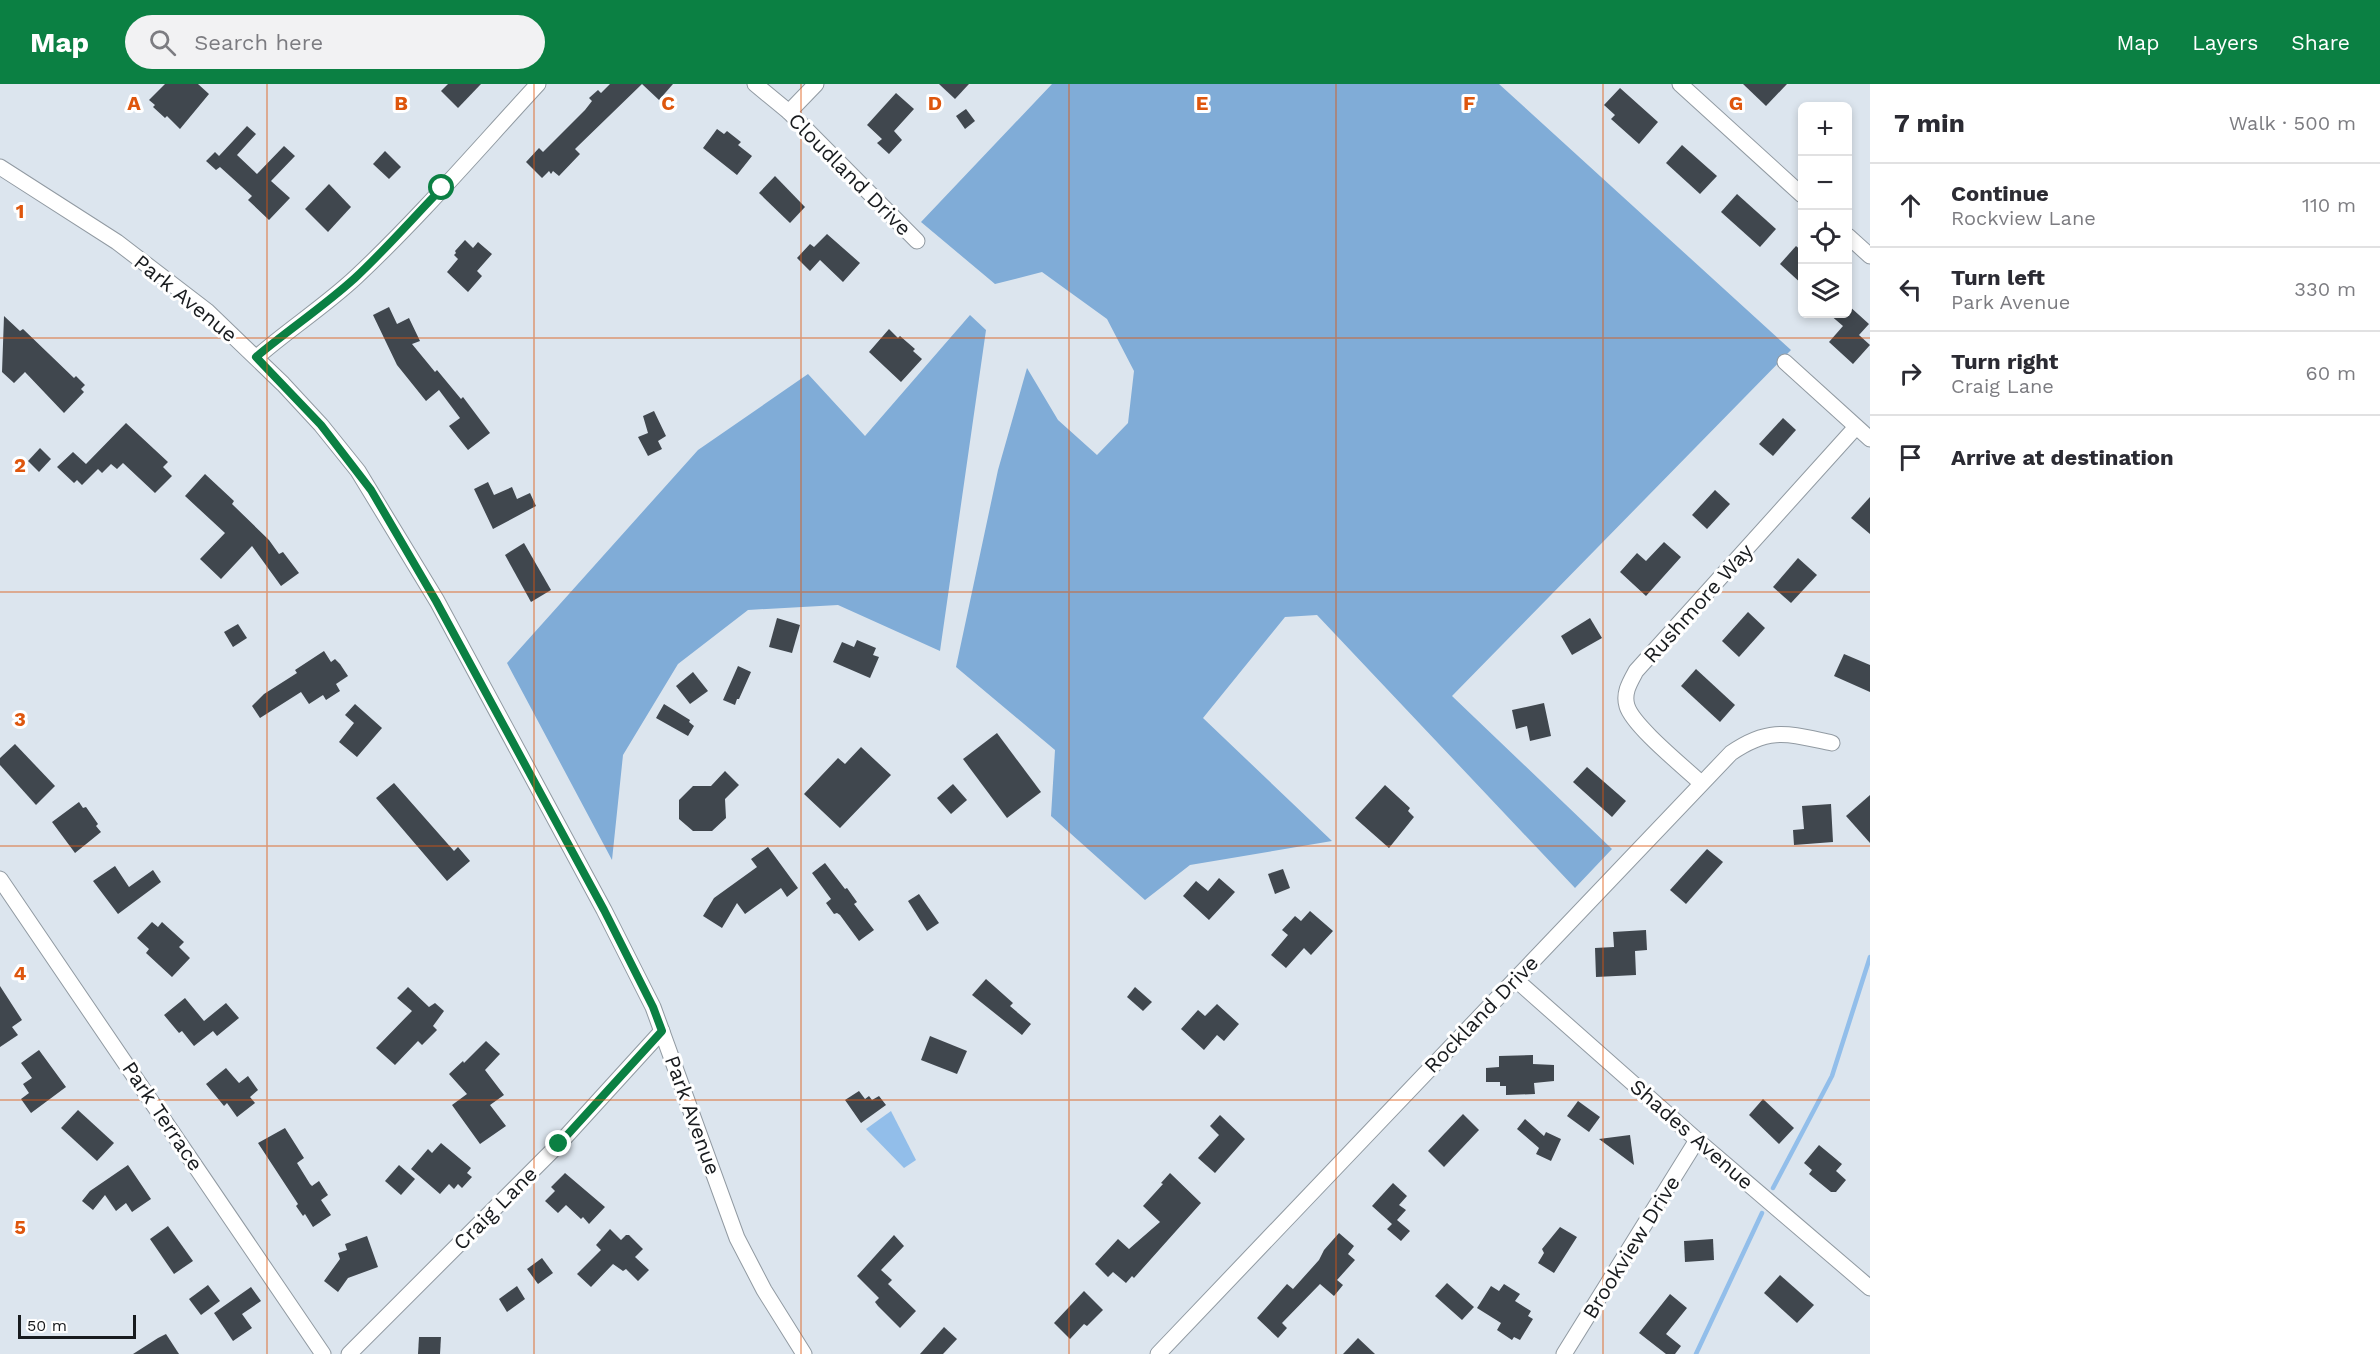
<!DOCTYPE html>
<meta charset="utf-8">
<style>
:root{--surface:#fff;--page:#f2f2f3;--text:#2b2b33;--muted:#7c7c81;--line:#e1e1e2;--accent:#0b8043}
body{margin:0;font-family:"Work Sans",sans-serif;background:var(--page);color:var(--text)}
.controls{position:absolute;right:18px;top:18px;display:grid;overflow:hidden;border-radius:9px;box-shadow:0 3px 9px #0003}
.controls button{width:54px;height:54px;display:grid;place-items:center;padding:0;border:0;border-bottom:2px solid var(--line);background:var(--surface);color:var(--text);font:30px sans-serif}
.scale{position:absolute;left:18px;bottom:15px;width:118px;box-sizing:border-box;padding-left:6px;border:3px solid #181b1e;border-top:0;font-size:16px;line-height:21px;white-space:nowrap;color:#181b1e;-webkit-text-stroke:4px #fff;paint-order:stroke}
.stop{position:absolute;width:18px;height:18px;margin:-14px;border:4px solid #0b8043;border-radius:50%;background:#fff}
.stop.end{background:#0b8043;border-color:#fff;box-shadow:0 2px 6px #0008}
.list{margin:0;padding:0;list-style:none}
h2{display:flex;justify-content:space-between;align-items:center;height:78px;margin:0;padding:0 24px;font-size:26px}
h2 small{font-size:20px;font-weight:400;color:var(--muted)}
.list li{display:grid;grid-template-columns:39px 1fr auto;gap:18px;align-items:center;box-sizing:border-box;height:84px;padding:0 24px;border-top:2px solid var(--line)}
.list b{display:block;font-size:22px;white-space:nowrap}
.list p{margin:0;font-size:20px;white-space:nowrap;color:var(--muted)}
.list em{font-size:20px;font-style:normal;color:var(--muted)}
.icon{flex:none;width:33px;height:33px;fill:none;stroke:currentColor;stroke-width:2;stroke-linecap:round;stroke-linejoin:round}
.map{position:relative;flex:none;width:1870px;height:1270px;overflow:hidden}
header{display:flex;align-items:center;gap:36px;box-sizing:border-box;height:84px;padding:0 30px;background:var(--accent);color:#fff}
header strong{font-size:28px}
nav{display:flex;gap:33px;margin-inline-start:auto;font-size:21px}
.search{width:420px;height:54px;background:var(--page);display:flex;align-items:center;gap:15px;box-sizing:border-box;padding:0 21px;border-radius:33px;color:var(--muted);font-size:22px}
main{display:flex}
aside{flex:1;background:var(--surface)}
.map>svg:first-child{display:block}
.forest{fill:#80acd7}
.water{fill:#92beea}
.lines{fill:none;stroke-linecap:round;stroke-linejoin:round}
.stream{stroke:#92beea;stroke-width:4.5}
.building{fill:#40474e}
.minor-casing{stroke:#919aa2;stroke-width:17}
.minor{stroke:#fff;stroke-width:15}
.route{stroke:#0b8043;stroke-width:8}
.grid{fill:none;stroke:#de560d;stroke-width:1.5;stroke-opacity:0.55}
.labels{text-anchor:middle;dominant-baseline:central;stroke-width:6;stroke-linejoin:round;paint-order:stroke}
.street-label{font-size:21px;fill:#181b1e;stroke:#fff}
.grid-label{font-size:20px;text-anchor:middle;font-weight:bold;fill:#de560d;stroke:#fff;stroke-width:6;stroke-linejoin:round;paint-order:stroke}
</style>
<header>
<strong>Map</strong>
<div class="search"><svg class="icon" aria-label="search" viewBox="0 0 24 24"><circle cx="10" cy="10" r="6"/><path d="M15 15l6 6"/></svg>Search here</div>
<nav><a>Map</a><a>Layers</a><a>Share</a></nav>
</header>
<main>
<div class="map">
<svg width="1870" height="1270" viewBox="0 0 1870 1270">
<rect width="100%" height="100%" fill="#dce5ee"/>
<g class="forest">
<polygon points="1052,0 1499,0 1791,266 1452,612 1612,765 1575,804 1317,531 1285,533 1203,634 1332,757 1190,781 1145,816 1051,732 1055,666 956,583 998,386 1027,284 1058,336 1097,371 1128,339 1134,287 1107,235 1042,188 995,200 921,138"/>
<polygon points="970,231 986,246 940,567 838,521 748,526 678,580 623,671 612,776 507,579 698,366 808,290 865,352"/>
</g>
<polygon class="water" points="891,1027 916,1076 904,1084 866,1045"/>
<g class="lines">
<g class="stream">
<polyline points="1773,1104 1832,992 1870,873"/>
<polyline points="1696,1270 1762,1129"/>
</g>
</g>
<g class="building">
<polygon points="165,0 198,0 209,10 180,45 167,32 165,34 153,23 155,21 149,16"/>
<polygon points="448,0 481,0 458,24 441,7"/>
<polygon points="610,0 673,0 659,16 642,0 575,65 580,70 559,92 553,87 551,90 549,87 542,94 526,78 539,64 543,68 585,26 592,17 589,14 598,6 601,9"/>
<polygon points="939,0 969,0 955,15"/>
<polygon points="1743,0 1787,0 1766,22"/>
<polygon points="1620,4 1658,38 1639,60 1611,35 1615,31 1604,21"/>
<polygon points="896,9 914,25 894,47 902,56 889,70 877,59 882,55 867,41"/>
<polygon points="966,25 975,37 965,45 956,32"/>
<polygon points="247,42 256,50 237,71 257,90 284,62 295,72 271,97 290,114 269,136 248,116 252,112 220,83 216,86 206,77 215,68 219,72"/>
<polygon points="717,45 724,50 727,47 741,58 738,61 752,72 737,91 703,64"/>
<polygon points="1682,61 1717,92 1700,110 1666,79"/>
<polygon points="385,67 401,83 389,95 373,80"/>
<polygon points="775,92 805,123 790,139 759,109"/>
<polygon points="329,100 351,123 328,148 305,125"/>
<polygon points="1737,110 1776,145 1760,163 1721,128"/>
<polygon points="827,150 860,179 843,198 820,176 810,187 797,174 810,160 814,163"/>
<polygon points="465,156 473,164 478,158 492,170 477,187 482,192 468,208 447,188 458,175 454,171 456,169 455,167"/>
<polygon points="1796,162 1803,168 1803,201 1780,180"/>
<polygon points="1848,221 1869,240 1859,251 1870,261 1853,280 1829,258 1843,242 1829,230 1848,230"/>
<polygon points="389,223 397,240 409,234 420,257 412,260 435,288 437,286 461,315 463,313 490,349 468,366 449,342 460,334 439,306 426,317 397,281 373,231"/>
<polygon points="4,232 20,247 23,245 74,294 76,292 85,301 81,305 84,308 64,329 25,288 14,299 2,288"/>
<polygon points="889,245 898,254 900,252 915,265 913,267 922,275 901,298 869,268"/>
<polygon points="654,327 666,352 658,357 662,365 648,372 638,353 648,349 643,332"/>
<polygon points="1783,334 1796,346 1773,372 1759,360"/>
<polygon points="126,339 168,378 163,383 172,392 155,409 123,379 117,385 111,380 102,389 98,385 82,401 77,396 74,399 57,383 73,368 86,380"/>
<polygon points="40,364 51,375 39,388 28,377"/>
<polygon points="205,390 234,417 232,420 269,456 279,470 283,468 299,489 281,502 252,462 221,495 200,475 225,449 185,412"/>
<polygon points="488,398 494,411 512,403 517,415 530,409 536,422 493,445 474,405"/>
<polygon points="1715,406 1730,420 1707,445 1692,431"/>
<polygon points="1870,413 1870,450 1851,434"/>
<polygon points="1664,458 1681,473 1646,512 1620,488 1637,469 1646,477"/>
<polygon points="524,459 551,506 531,518 505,471"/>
<polygon points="1798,474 1817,491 1791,519 1773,503"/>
<polygon points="1748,528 1765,544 1739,573 1722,557"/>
<polygon points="777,534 800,541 792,569 769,563"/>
<polygon points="1590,534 1602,554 1572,571 1561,552"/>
<polygon points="238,540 247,554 233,563 224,548"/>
<polygon points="857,556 876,564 873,571 879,573 870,594 833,578 842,558 854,563"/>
<polygon points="324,567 331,578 335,575 340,580 348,592 336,600 340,607 326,616 323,611 309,620 301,608 260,634 252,622 264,610 297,589 295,586"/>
<polygon points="1844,570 1870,581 1870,608 1834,592"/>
<polygon points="738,582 751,588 739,615 737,615 735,621 723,616"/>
<polygon points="1696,585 1735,621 1720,638 1681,602"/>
<polygon points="693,588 708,607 690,620 676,602"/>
<polygon points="1544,619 1551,652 1530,657 1527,642 1516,645 1512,626"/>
<polygon points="355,620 382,644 357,673 339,658 354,639 345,631"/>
<polygon points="664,620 690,636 689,638 694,642 688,652 656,634"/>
<polygon points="997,649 1041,708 1007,734 963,675"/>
<polygon points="15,660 55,702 36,721 0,681 0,674"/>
<polygon points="861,663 891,691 840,744 804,710 838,674 845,680"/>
<polygon points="1587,683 1626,717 1612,733 1573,698"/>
<polygon points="725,687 739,701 725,715 726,734 712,747 693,747 679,735 679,716 693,702 711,702"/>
<polygon points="394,699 454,767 458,763 470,777 447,797 376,714"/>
<polygon points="953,700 967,716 951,730 937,714"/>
<polygon points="1385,701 1410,724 1408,727 1414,733 1389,764 1355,734"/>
<polygon points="1870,711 1870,759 1846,732"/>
<polygon points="79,718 83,724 86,723 98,740 96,742 101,748 75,769 52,738"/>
<polygon points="1831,720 1833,758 1794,761 1793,746 1804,745 1802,722"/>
<polygon points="768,763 798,804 787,813 781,804 745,830 737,819 722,844 703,832 714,814 757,783 751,775"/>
<polygon points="1707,765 1723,778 1686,820 1670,806"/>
<polygon points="825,779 845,805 847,804 857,818 854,820 874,846 859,857 840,831 837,829 834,830 826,819 831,815 812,789"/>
<polygon points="115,782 129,803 153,786 161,798 118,830 93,797"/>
<polygon points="1283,785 1290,804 1275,810 1268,790"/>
<polygon points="1219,794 1235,808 1209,836 1183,812 1196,797 1208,807"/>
<polygon points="919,810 939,839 927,847 908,817"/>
<polygon points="1310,827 1333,847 1311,871 1304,864 1286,884 1271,871 1288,851 1282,846 1295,832 1301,837"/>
<polygon points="152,838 158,843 162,838 184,858 179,863 190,874 172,893 146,869 149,865 137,854"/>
<polygon points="1646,846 1647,866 1635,867 1636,891 1596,893 1595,864 1614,863 1613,848"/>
<polygon points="986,895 1013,919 1010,922 1031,940 1022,951 972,911"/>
<polygon points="0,902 22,936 12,943 18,951 0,963"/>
<polygon points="408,903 429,923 435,919 444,927 433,942 437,946 422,961 418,957 395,981 376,964 412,927 397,914"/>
<polygon points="1135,903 1152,918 1143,927 1127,913"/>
<polygon points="185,914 204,937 226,919 239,934 217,952 213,947 194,962 182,947 179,949 164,931"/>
<polygon points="1217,920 1239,940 1224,957 1217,951 1204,966 1181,945 1198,926 1205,932"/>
<polygon points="930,952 967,967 957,990 921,976"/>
<polygon points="486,957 500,970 485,986 504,1011 490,1021 506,1042 480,1060 452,1021 467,1010 449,990 463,977 464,979"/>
<polygon points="39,966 66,1003 31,1029 21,1015 29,1009 23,1000 32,994 21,979"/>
<polygon points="1533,971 1533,980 1554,981 1554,997 1534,999 1535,1010 1506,1011 1506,1002 1500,1002 1500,998 1486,998 1486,984 1499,983 1499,972"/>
<polygon points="226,984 239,999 248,992 258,1006 250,1013 255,1019 237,1033 227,1019 224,1022 206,1000"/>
<polygon points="859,1007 865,1015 869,1012 872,1016 879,1012 886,1021 861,1039 845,1016"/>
<polygon points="1763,1015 1794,1044 1779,1060 1749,1031"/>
<polygon points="1578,1017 1600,1033 1589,1048 1567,1032"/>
<polygon points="78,1026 114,1059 97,1077 61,1044"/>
<polygon points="1463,1030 1479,1046 1444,1083 1428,1067"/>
<polygon points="1220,1031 1245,1055 1215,1089 1198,1074 1219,1051 1210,1042"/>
<polygon points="1525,1035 1544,1052 1546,1048 1561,1055 1551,1077 1536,1070 1539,1064 1517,1045"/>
<polygon points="285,1044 304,1074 297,1079 310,1100 312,1102 319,1097 328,1111 321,1116 331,1131 313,1143 305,1130 303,1132 296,1122 298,1120 258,1059"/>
<polygon points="1630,1051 1634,1081 1599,1055"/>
<polygon points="441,1059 471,1084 467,1089 472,1093 462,1104 458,1100 454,1105 449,1100 440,1110 411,1085 428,1065 432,1069"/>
<polygon points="1819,1061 1842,1080 1836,1087 1846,1096 1836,1108 1831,1108 1809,1090 1812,1086 1804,1079"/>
<polygon points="128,1081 151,1115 132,1128 126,1119 116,1127 105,1111 93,1126 82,1117 90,1107"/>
<polygon points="399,1081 415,1095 401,1111 385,1097"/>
<polygon points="565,1089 605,1123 589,1140 583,1133 581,1135 566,1121 558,1129 545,1117 555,1107 551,1103"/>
<polygon points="1170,1089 1201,1119 1134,1194 1132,1192 1126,1199 1113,1188 1108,1193 1095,1180 1118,1155 1129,1165 1160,1138 1143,1122 1163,1100 1161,1099"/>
<polygon points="1393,1099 1407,1112 1399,1121 1406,1126 1397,1136 1410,1147 1401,1157 1387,1145 1392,1140 1372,1122"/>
<polygon points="168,1142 193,1177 174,1190 150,1155"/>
<polygon points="1560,1143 1577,1153 1554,1189 1538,1179 1544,1169 1542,1165"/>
<polygon points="610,1145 621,1156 626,1151 629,1151 643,1165 635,1173 649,1186 638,1197 626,1185 623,1187 613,1180 591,1203 577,1190 601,1166 596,1161"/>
<polygon points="1339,1149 1354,1162 1348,1170 1355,1176 1337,1196 1343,1201 1334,1212 1320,1200 1282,1239 1287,1244 1278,1254 1257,1234 1287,1200 1293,1205 1319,1176 1324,1166"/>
<polygon points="894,1151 904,1162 881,1186 892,1196 888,1200 916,1227 900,1244 878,1222 875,1218 879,1214 857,1192"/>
<polygon points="367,1152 378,1183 348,1194 338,1208 324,1197 340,1175 338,1169 347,1166 345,1160"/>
<polygon points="1713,1155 1714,1176 1685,1178 1684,1157"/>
<polygon points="542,1174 553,1189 538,1200 527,1185"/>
<polygon points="1780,1191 1814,1221 1797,1239 1764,1209"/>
<polygon points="1447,1199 1474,1223 1462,1236 1435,1212"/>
<polygon points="1504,1200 1520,1210 1515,1217 1531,1227 1528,1232 1533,1235 1520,1256 1514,1253 1512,1256 1497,1246 1501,1239 1477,1224 1491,1202 1499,1207"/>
<polygon points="208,1201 220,1217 201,1231 189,1215"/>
<polygon points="517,1202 525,1215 507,1228 499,1215"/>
<polygon points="251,1203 261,1217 242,1230 252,1244 233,1257 214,1229"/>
<polygon points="1084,1207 1103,1226 1087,1242 1084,1240 1070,1255 1054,1239"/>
<polygon points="1670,1210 1687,1224 1666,1250 1681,1262 1675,1270 1666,1270 1639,1249"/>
<polygon points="944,1243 957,1255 943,1270 920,1270"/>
<polygon points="166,1250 179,1270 133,1270 158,1254"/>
<polygon points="419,1253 441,1253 440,1270 418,1270"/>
<polygon points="1358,1254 1375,1270 1343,1270"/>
</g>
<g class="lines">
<defs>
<g id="minor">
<polyline points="755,0 789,28 917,157"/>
<polyline points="1680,0 1802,111"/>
<polyline points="789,28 816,0"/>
<polyline points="0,83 117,158 207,227 283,300 321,341 358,387 437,517 604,826 653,923 737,1154 764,1206 804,1270"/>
<polyline points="1848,152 1870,172"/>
<path d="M257,273C289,245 325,222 356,193C420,133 478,65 538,0"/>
<polyline points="1785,278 1870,355"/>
<path d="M1701,699C1684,683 1633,642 1627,622C1623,609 1630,598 1636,587L1856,343"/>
<polyline points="0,795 323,1270"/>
<polyline points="1515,895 1697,1056 1870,1204"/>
<polyline points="349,1270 559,1060 662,947"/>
<path d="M1158,1270L1731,669C1770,642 1789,650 1832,659"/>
<polyline points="1564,1270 1697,1056"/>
</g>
</defs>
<use href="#minor" class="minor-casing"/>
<use href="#minor" class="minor"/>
</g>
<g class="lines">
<path class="route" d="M442,104C413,134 385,166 355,194C323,223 288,246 256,273L321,341L371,406L436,517L604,826L653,923L662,947L559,1060"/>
</g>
<path class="grid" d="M267,0V1270M534,0V1270M801,0V1270M1069,0V1270M1336,0V1270M1603,0V1270M0,254H1870M0,508H1870M0,762H1870M0,1016H1870"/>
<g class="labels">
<g class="street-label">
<text transform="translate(850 90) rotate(45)">Cloudland Drive</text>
<text transform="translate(186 214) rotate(39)">Park Avenue</text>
<text transform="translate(1698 519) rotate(-48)">Rushmore Way</text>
<text transform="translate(1481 930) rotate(-46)">Rockland Drive</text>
<text transform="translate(693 1031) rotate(70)">Park Avenue</text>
<text transform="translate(163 1032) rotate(56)">Park Terrace</text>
<text transform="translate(1692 1050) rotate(41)">Shades Avenue</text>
<text transform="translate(495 1124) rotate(-45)">Craig Lane</text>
<text transform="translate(1631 1163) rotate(-58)">Brookview Drive</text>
</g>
</g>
<g class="grid-label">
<text x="134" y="26">A</text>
<text x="401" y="26">B</text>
<text x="668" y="26">C</text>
<text x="935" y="26">D</text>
<text x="1202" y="26">E</text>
<text x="1469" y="26">F</text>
<text x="1736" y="26">G</text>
<text x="20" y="134">1</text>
<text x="20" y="388">2</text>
<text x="20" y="642">3</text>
<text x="20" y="896">4</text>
<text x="20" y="1150">5</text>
</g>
</svg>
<div class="controls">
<button>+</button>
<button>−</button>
<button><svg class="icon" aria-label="locate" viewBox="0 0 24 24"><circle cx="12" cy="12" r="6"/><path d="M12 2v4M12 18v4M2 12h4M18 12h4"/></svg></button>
<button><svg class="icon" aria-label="layers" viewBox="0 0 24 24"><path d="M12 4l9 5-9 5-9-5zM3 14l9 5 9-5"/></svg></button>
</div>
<div class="scale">50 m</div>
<div class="stop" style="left:442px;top:104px"></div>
<div class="stop end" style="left:559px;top:1060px"></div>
</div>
<aside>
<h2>7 min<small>Walk · 500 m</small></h2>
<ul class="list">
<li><svg class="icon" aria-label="ahead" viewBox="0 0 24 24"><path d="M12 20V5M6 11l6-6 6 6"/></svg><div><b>Continue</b><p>Rockview Lane</p></div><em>110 m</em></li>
<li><svg class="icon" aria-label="left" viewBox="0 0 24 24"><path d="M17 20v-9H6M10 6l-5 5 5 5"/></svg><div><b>Turn left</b><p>Park Avenue</p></div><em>330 m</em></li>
<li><svg class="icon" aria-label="right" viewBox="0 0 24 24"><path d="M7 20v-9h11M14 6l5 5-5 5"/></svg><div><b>Turn right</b><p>Craig Lane</p></div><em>60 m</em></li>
<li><svg class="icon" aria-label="arrive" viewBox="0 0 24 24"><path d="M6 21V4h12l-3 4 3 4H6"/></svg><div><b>Arrive at destination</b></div></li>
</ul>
</aside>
</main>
